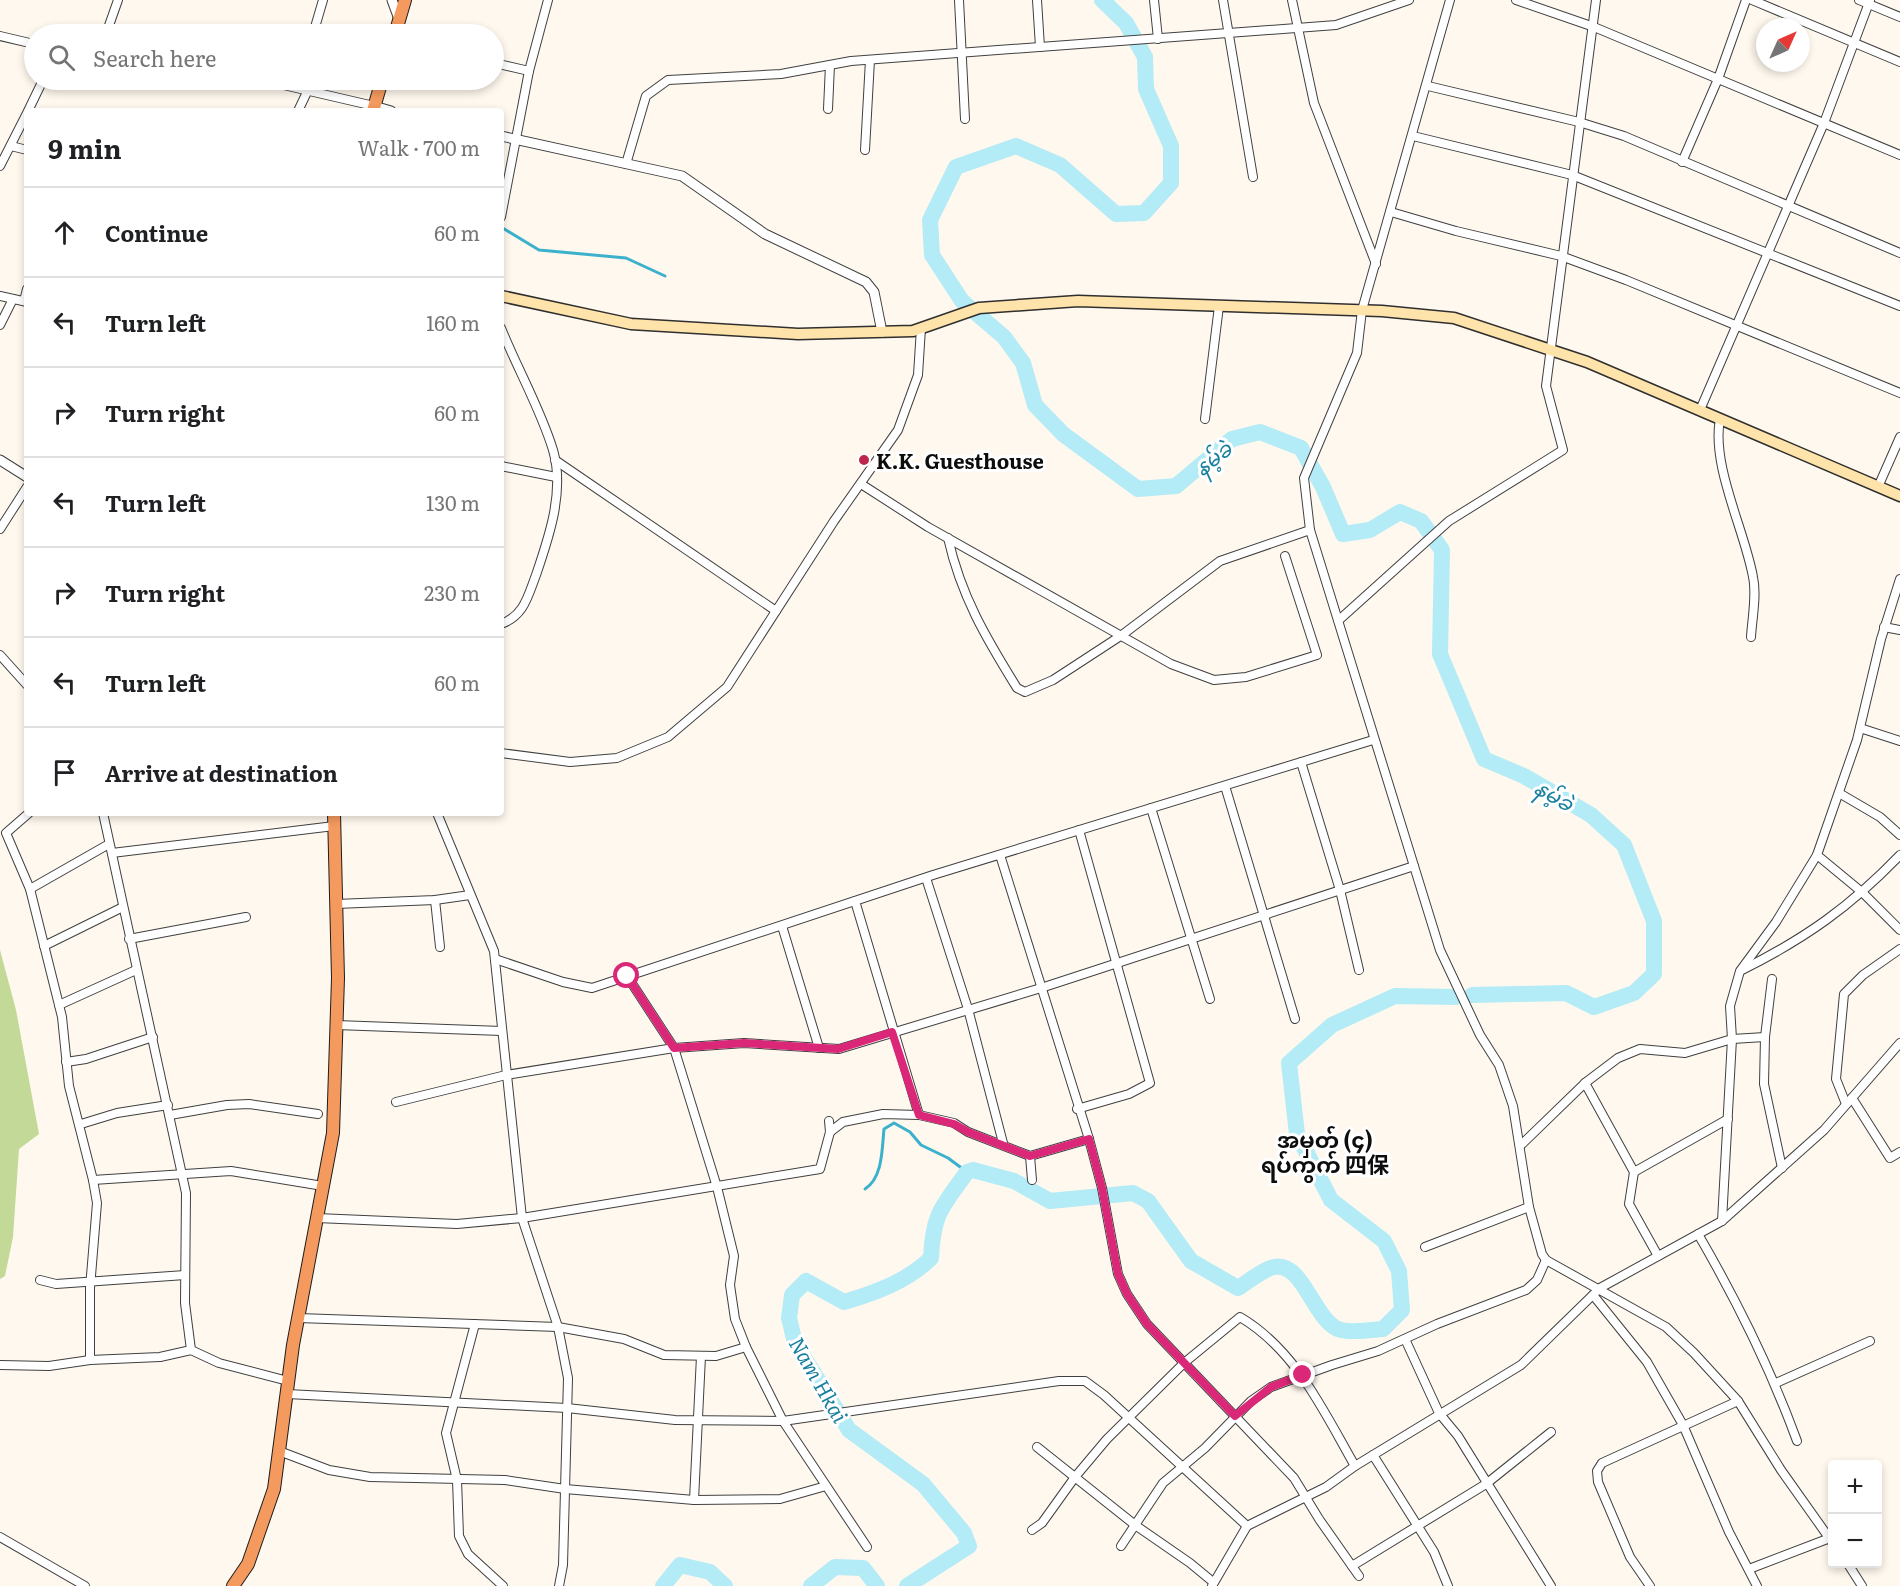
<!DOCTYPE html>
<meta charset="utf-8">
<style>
:root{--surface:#fff;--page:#f2f2f2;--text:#202124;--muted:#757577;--line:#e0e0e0}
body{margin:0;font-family:Literata,"Noto Sans SC","Noto Sans Myanmar",serif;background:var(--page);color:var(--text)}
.controls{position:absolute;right:18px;bottom:18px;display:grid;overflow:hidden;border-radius:6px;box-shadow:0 3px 9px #0003}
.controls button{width:54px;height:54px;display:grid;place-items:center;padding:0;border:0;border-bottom:2px solid var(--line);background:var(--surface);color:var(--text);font:30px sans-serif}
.compass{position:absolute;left:1756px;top:18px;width:54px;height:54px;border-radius:50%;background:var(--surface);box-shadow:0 3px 9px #0003;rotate:45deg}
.stop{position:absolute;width:18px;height:18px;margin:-14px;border:4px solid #db2777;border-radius:50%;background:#fff}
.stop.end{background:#db2777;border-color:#fff;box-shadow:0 2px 6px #0008}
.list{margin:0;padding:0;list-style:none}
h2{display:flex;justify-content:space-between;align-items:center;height:78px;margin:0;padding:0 24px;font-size:26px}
h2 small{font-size:20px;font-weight:400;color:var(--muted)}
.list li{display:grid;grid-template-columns:39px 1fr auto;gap:18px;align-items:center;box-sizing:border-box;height:90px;padding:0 24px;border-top:2px solid var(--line)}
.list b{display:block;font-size:22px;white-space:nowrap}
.list em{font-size:20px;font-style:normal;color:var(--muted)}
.icon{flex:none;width:33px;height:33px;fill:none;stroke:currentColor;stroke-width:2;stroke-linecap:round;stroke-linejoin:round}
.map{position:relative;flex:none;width:1900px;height:1586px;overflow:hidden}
.search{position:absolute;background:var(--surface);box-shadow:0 3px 9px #0003;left:24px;top:24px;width:480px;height:66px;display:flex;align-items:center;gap:15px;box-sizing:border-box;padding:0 21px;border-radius:33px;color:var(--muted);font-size:22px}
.panel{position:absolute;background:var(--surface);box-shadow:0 3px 9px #0003;left:24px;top:108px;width:480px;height:708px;border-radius:6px}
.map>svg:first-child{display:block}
.forest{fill:#c3d997}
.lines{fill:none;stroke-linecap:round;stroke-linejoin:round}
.stream{stroke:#3bb1cc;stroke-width:3}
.river{stroke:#b3ebf6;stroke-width:16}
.minor-casing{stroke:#404040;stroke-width:10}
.tertiary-casing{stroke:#404040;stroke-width:11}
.secondary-casing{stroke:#2f2f2f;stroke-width:13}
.trunk-casing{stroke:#1e1e1e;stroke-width:14}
.minor{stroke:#fff;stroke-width:8}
.tertiary{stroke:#fff;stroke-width:9}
.secondary{stroke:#fee3aa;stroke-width:10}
.trunk{stroke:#f59a5f;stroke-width:12}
.route{stroke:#db2777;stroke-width:8}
.poi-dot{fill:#bc264d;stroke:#fff;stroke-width:2}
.labels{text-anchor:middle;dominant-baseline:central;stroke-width:6;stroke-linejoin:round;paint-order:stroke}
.poi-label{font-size:20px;font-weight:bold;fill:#0d0d0d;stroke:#fff;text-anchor:start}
.water-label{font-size:21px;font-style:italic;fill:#18809e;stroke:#fff}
.quarter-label{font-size:22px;font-weight:bold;fill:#0d0d0d;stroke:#fff}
</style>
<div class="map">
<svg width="1900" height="1586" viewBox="0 0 1900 1586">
<rect width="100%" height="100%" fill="#fff8ee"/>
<polygon class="forest" points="0,950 16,1010 39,1134 19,1149 13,1237 5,1276 0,1279"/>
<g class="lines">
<g class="stream">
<polyline points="501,227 539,250 626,258 665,276"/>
<path d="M865,1189C883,1178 882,1148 884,1129L894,1123L910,1132L921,1145L948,1158L967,1172"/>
</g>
<g class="river">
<polyline points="1102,0 1126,23 1145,57 1146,89 1171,146 1171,183 1144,213 1116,214 1060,165 1016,146 956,167 930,220 932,255 962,301 1004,337 1023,363 1035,405 1063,434 1138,489 1176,486 1232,439 1260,432 1301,448 1323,487 1343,534 1370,530 1400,512 1421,521 1442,550 1440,654 1484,759 1524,776 1591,815 1624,845 1654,921 1654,974 1634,993 1594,1007 1566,993 1472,995"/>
<polyline points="663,1586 680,1565 710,1572 725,1586"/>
<polyline points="811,1586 835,1567 863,1568 877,1586"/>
<path d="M907,1586L969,1546L964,1533L923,1484L849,1430L795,1343L789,1318L792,1295L806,1281L844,1302C875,1293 908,1281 931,1258C933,1213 942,1207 967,1172L973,1170L1014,1181L1050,1201L1133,1193L1148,1201L1191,1261L1238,1288C1248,1282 1263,1269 1274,1267C1304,1261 1314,1323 1341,1330C1353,1333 1371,1330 1383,1329L1402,1310L1399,1271L1384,1241L1331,1200L1297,1134L1289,1063L1332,1025L1395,996L1456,997"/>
</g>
<defs>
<g id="minor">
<polyline points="959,0 965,119"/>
<polyline points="1037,0 1040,47"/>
<polyline points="1154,0 1158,39"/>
<polyline points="1223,0 1253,177"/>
<polyline points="1292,0 1314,103 1376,264"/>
<polyline points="1450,0 1362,310 1357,353 1304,478 1310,530 1440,950 1480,1035 1499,1065 1513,1106 1529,1207 1542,1254 1546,1260 1666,1327 1694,1353 1738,1401 1781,1470 1832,1542"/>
<polyline points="1516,0 1594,27 1900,155"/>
<polyline points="1752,0 1900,62"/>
<polyline points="1859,0 1900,17"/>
<polyline points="106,34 118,0"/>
<polyline points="313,34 323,0"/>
<polyline points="0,36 34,44"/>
<polyline points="494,63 529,71"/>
<polyline points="262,80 374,106"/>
<polyline points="1428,86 1579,122 1624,136 1900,253"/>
<polyline points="828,109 830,65"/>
<polyline points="28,111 43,80"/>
<polyline points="298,111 308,90"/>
<polyline points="1413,136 1572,175 1900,306"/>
<polyline points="11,146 27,150"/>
<polyline points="865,150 870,60"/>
<polyline points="1682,162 1718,79 1746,0"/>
<polyline points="626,164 646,96 668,80 781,74 851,61 1336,25 1409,0"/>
<polyline points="0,166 27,113"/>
<polyline points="1391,212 1456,231 1561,256 1626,280 1900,393"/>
<polyline points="501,217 529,71 548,0"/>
<polyline points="0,296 27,302"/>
<polyline points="24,301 27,289"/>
<polyline points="0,325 13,299"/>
<path d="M501,328C517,368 541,410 553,450C565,491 549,537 536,575C528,596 524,616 501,624"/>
<polyline points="1700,410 1824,123 1870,0"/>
<polyline points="1205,419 1219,306"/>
<path d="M1720,419C1711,466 1745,531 1753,577C1757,595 1752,619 1751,637"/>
<polyline points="555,460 776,611"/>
<polyline points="501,466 556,477"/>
<polyline points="861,484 928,527 1171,664 1214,680 1246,677 1317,655 1285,556"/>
<polyline points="1878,487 1900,437"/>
<polyline points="0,529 27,487"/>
<path d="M948,538C961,596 986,638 1017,688L1025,692L1053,680L1122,635L1220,561L1310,530"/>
<polyline points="1339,620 1449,521 1563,450 1546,386 1596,0"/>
<polyline points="1884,627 1900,630"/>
<polyline points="0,655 27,685"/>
<polyline points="1860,728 1900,741"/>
<polyline points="501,753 570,762 617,758 668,737 727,687 834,521 898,430 918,375 921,328"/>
<polyline points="1301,762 1340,890 1359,970"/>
<polyline points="1225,786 1295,1019"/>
<polyline points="1839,793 1880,817 1900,835"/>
<polyline points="1151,808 1210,999"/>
<polyline points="29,813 6,833 30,889 62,1017 69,1086 93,1180 97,1203 90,1288 90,1360"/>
<polyline points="103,813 186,1193 185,1303 191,1350"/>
<polyline points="437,813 494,951 522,1218 558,1327 568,1378 563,1565 559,1586"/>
<polyline points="112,853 334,826"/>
<polyline points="1000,855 1089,1139 1102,1188 1118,1274 1127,1294 1147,1324 1294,1478 1319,1519 1359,1576"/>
<polyline points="1817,855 1863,893 1900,930"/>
<polyline points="926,878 968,1009 1003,1143"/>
<polyline points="30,889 109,844"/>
<polyline points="435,900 440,947"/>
<polyline points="855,901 919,1115"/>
<polyline points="336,904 435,900 470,895"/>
<polyline points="782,926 819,1048"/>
<polyline points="129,939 246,917"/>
<polyline points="44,946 123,907"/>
<polyline points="495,959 563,982 592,988 933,875 1373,740"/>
<path d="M1742,970C1806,938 1851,906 1900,855"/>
<polyline points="627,976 674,1048 717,1187 734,1256 730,1285 735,1319 746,1347 783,1421 867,1547"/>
<polyline points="1772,979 1765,1037 1764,1084 1782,1168"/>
<polyline points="59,1005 136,970"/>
<polyline points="336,1025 502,1031"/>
<polyline points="66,1062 86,1059 153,1037"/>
<polyline points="1585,1083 1634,1172 1629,1204 1658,1256"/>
<polyline points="1852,1098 1890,1158 1900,1152"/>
<polyline points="396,1102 506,1075 674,1048 744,1043 839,1049 1041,988 1414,866"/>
<polyline points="1846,1104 1836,1079 1844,994 1863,975 1900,949"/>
<polyline points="1077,1109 1129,1094 1150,1083 1079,830"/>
<polyline points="170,1115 227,1105 249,1104 318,1114"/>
<polyline points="81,1124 117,1113 168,1105"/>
<polyline points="830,1132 843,1122 883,1114 919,1115 954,1123 968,1132 1030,1156 1089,1139"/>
<polyline points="1521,1145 1585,1083 1618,1058 1640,1049 1685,1053 1732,1039 1765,1037"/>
<polyline points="1030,1156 1032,1180"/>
<polyline points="1634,1172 1728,1119"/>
<polyline points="93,1180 231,1171 323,1186"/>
<polyline points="317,1218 457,1224 522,1218 820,1169 830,1132 829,1121"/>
<polyline points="1722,1221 1732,1039 1730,1006 1740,971 1776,922 1817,855 1857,740 1881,639 1900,579"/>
<path d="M1698,1234C1737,1301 1770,1367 1797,1441"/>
<polyline points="1425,1247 1529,1207"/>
<polyline points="40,1280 56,1284 185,1275"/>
<polyline points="1593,1295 1647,1362 1683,1425 1729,1532 1757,1586"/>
<polyline points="298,1318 558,1327 624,1339 664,1355 716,1356 746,1347"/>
<polyline points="475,1324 446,1433 457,1480 459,1536 468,1554 503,1586"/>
<polyline points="1405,1339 1439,1413 1458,1436 1551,1586"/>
<polyline points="0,1365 49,1366 90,1360 160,1357 191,1350 219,1363 288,1381"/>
<polyline points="1776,1383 1870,1341"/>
<polyline points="287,1394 567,1408 675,1420 783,1421 1059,1381 1085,1381 1104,1395 1247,1526"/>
<polyline points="1037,1447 1135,1525 1190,1563 1213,1582"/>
<polyline points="279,1451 329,1470 370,1477 505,1480 565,1489 694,1500 780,1499 826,1486"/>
<polyline points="1373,1455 1434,1552 1448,1586"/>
<polyline points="694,1500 701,1356"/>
<path d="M1032,1530L1042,1523L1075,1477L1107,1439L1184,1363L1240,1317C1296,1350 1324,1412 1355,1466"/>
<polyline points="0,1537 85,1586"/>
<polyline points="1121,1546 1163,1483 1205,1448 1251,1401 1271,1387 1332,1365 1378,1351 1437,1324 1526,1290 1537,1280 1546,1260"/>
<polyline points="1848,1564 1862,1586"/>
<polyline points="1352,1566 1486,1484 1551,1432"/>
<polyline points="1749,1569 1830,1538"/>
<polyline points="1212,1586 1247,1526 1326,1487 1355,1466 1521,1365 1600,1288 1722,1221 1824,1130 1900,1043"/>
<polyline points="1650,1586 1630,1557 1598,1482 1597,1471 1602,1463 1738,1401"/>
</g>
<g id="tertiary">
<polyline points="392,0 399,19"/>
<polyline points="374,106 391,111"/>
<polyline points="501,136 682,176 765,234 866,282 874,292 882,332"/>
<polyline points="0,460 27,477"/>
</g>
<polyline id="secondary" points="501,296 631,324 798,334 913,331 979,308 1078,301 1382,311 1454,318 1587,362 1900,496"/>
<g id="trunk">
<polyline points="395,34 405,0"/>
<polyline points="373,111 382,80"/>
<polyline points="233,1586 248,1564 274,1489 293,1345 333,1133 338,978 334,813"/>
</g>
</defs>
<use href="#minor" class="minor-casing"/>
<use href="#tertiary" class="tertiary-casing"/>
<use href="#secondary" class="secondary-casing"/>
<use href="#trunk" class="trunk-casing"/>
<use href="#minor" class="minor"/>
<use href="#tertiary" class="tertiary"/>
<use href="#secondary" class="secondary"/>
<use href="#trunk" class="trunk"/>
</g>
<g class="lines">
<polyline class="route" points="627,976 674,1048 744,1043 838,1049 892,1032 919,1115 954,1124 968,1132 1030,1156 1089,1139 1102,1188 1118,1274 1127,1294 1147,1324 1235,1416 1271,1387 1303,1375"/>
</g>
<circle class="poi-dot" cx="864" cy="460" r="6"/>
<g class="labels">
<g class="poi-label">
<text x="876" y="460">K.K. Guesthouse</text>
</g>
<g class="water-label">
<text transform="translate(1212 457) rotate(-38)">နမ့်ခဲ</text>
<text transform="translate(1555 794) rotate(30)">နမ့်ခဲ</text>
<text transform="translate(820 1379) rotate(60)">Nam Hkai</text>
</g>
<g class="quarter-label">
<text x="1325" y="1138">အမှတ် (၄)<tspan x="1325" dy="25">ရပ်ကွက် 四保</tspan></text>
</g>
</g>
</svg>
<div class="controls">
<button>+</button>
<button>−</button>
</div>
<svg class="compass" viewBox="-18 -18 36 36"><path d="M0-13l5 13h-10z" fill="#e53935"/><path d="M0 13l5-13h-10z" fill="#757577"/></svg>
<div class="stop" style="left:627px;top:976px"></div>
<div class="stop end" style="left:1303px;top:1375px"></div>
<div class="search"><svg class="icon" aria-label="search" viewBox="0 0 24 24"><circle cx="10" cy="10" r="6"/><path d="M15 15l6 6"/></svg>Search here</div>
<section class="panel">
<h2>9 min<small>Walk · 700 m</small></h2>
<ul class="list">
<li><svg class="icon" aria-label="ahead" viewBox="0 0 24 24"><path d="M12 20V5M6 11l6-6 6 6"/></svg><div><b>Continue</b></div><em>60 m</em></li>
<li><svg class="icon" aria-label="left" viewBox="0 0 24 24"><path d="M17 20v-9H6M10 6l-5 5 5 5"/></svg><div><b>Turn left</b></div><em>160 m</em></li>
<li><svg class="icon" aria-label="right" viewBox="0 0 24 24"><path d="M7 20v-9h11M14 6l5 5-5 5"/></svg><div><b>Turn right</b></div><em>60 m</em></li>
<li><svg class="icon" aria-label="left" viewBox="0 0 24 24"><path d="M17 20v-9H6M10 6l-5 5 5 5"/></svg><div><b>Turn left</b></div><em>130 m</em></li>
<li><svg class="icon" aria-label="right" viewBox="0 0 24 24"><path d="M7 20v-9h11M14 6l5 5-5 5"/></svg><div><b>Turn right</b></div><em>230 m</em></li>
<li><svg class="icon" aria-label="left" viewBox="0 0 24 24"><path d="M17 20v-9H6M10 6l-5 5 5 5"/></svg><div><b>Turn left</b></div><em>60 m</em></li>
<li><svg class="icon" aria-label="arrive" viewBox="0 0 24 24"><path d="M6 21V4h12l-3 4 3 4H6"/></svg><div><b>Arrive at destination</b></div></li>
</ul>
</section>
</div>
